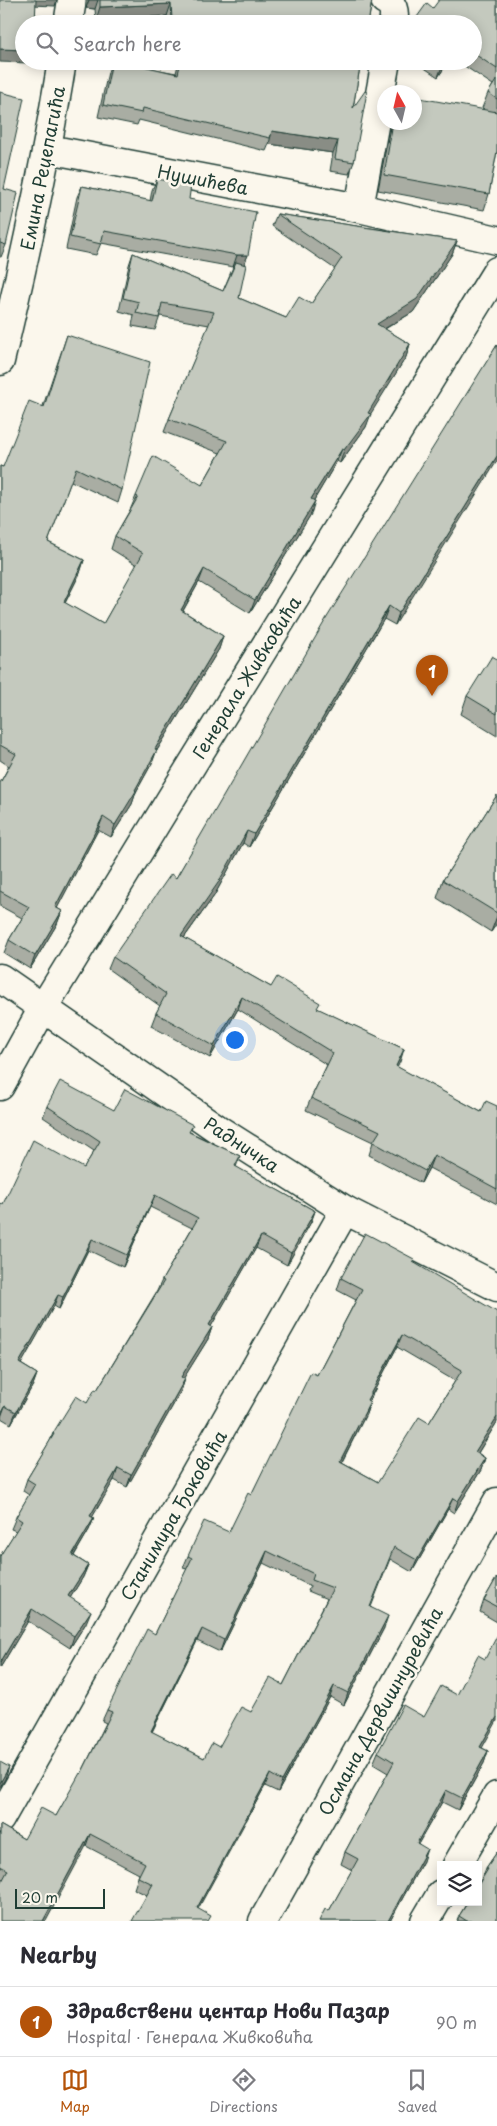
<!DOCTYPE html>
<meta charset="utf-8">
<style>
:root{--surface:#fff;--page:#f2f2f3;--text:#2b2b33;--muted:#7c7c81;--line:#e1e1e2;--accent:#b45309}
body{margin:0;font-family:"Playpen Sans",sans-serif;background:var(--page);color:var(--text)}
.controls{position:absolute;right:15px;bottom:15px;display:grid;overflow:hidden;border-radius:0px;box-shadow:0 2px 12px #0003}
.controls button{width:45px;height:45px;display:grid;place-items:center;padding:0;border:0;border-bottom:1px solid var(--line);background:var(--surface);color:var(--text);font:25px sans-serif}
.compass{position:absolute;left:377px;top:85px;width:45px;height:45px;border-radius:50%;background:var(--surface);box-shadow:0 2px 12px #0003;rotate:352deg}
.scale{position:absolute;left:15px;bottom:12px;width:90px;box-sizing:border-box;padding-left:5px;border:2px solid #1f3d34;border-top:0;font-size:14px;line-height:18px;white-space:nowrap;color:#1f3d34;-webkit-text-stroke:4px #fbf7ec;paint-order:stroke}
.you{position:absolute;left:234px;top:1039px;width:18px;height:18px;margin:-12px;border:4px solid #fff;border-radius:50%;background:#1a73e8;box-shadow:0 0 0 8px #1a73e833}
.badge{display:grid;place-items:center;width:32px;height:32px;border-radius:50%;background:var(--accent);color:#fff;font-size:16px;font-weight:700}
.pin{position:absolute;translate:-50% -41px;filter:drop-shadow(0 1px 2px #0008)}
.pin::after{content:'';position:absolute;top:26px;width:18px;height:15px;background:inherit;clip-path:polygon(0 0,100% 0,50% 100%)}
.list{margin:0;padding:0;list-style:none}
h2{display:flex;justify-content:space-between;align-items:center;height:65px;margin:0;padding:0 20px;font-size:21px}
h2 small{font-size:16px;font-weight:400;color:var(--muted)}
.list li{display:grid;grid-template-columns:32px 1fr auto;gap:15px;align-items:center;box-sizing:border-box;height:70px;padding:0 20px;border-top:1px solid var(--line)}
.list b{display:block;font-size:19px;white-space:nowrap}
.list p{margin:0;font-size:16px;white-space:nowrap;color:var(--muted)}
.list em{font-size:16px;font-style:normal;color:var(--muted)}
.icon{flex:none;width:28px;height:28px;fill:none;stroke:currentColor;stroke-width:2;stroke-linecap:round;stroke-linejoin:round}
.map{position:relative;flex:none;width:497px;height:1921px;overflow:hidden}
.search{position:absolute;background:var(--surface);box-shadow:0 2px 12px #0003;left:15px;right:15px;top:15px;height:55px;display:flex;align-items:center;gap:12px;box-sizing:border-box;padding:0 18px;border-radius:28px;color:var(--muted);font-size:19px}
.sheet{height:135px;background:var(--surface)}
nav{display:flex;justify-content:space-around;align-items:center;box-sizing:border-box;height:70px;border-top:1px solid var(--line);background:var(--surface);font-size:14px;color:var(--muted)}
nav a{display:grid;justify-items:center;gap:2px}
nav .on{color:var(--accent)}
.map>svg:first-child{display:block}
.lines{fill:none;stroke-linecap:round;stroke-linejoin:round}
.minor-casing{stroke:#1f3d34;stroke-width:31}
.minor{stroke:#fbf7ec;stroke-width:28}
.wall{fill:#a9ada3;stroke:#1f3d34;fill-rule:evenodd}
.shaded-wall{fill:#898d85;stroke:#1f3d34}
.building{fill:#c4c9be;stroke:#1f3d34;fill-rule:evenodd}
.labels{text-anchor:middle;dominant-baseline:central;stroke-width:5;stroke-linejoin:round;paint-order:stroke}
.street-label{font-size:18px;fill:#1f3d34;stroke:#fbf7ec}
</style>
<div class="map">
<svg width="497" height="1921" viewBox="0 0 497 1921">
<rect width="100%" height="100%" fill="#fbf7ec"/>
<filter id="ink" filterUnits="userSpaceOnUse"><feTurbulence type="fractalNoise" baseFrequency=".02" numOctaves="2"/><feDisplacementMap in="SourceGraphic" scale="10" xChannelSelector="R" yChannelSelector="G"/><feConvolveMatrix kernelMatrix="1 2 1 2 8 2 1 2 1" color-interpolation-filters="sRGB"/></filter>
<g filter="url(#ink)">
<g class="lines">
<defs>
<g id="minor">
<path d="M385,0C395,5 395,14 393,24"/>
<polyline points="68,24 72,0"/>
<polyline points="48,149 359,208 497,240"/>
<polyline points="359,208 386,61"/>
<path d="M0,361C24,262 46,162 62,61"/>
<polyline points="0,978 219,1130 345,1210 497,1287"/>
<polyline points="0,1086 43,1008 172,797 497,271"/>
<polyline points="0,1819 345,1210"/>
<polyline points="457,1865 497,1796"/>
<polyline points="263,1921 497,1502"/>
<polyline points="425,1921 441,1894"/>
</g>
</defs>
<use href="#minor" class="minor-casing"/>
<use href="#minor" class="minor"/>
</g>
<g class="wall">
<polygon points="86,0 372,0 368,24 167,24 167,16 96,20 95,9 86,8"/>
<polygon points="497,0 497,151 489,194 484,210 378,190 391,122 414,122 484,109 482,108 488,93 493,85 457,61 473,61 473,24 433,8"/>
<polygon points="112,61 176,73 179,61 361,61 353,108 354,162 349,174 330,171 333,153 269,144 266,151 139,120 137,125 98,117 108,72"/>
<polygon points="418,61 449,61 438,77 417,63"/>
<polygon points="0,92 4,189 6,245 1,257 0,257"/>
<polygon points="157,179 189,199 248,255 244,264 239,298 286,318 311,304 335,269 272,226 277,214 457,241 452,254 413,312 385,329 410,344 406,357 370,414 366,427 340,463 337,461 314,500 311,514 250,613 199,582 183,611 223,636 219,649 156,752 152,763 136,792 132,804 111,837 98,830 57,908 62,911 57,924 30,969 4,953 9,940 22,918 0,906 0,783 9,766 0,760 0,466 3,467 43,406 67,335 122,490 118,503 71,481 48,542 84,560 80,573 65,603 103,624 137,565 111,549 115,536 131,508 136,496 202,485 220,453 164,432 169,419 209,325 160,316 155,330 132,326 134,315 119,311 129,265 133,253 223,291 233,267 101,243 96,255 66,249 77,197 82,186 150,201 152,190"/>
<polygon points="497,345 395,625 384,619 249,847 243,843 214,896 184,938 271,987 404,1049 397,1067 481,1112 497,1106 497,1204 429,1168 421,1183 369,1155 373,1142 306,1110 311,1098 327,1065 238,1009 210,1058 151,1026 156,1013 160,1006 108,969 113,957 176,878"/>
<polygon points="497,659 497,736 461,714 467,696"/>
<polygon points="497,795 497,923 491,932 437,898 443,880"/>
<polygon points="47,1106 114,1110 190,1132 240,1156 236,1167 315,1211 311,1222 287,1265 256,1248 211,1326 212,1327 208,1339 183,1379 185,1379 181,1391 127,1487 114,1480 92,1517 94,1518 89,1530 74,1556 88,1565 83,1577 70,1598 86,1623 70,1648 28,1621 0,1668 0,1556 16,1531 11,1529 16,1517 29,1495 23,1491 27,1479 50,1441 53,1433 87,1403 97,1390 157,1291 162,1280 192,1228 150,1207 123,1267 88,1250 59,1309 54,1306 21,1364 37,1374 33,1385 11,1424 1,1418 3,1204 84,1168 94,1151 43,1117"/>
<path d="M413,1262L497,1422L478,1453L485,1458L481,1470L454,1513L448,1509L412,1572L390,1559L371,1607L384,1628L344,1705L330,1697L278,1792L265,1786L246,1821L147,1895L134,1889L139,1874L86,1846L2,1881L0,1880V1825L24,1839L56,1816L81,1774L106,1723L102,1721L107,1710L155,1634L187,1569L183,1568L188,1556L229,1532L251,1495L317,1375L356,1300L337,1290L341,1278ZM397,1347L455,1381L429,1423L378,1482L342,1462L366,1414L370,1402L369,1401ZM263,1563L310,1586L308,1591L327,1599L283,1685L251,1712L219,1747L204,1758L152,1732L197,1641L220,1652Z"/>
<polygon points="497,1577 497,1622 480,1612 484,1600"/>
<polygon points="482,1748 488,1751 484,1763 458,1810 442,1802 418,1844 423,1861 390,1921 319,1921 329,1911 352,1870 341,1864 345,1852 388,1773 373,1764 378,1752"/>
<polygon points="497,1852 497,1921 457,1921 459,1916 483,1876 486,1868"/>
</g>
<g class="shaded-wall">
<polygon points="34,0 57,0 55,6 32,5"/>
<polygon points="89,0 98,0 95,9 86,8"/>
<polygon points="171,4 167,16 96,20 100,7"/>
<polygon points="191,17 188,24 171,24 172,19"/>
<polygon points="0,49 24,50 24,61 29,61 28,63 0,62"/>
<polygon points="444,61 449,61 438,77"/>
<polygon points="272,131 338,141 333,153 269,144"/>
<polygon points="457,241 452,254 413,312 372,336 377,324"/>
<polygon points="237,255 248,255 243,267 233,267"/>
<polygon points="410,344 406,357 370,415 371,414 366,427 340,463 344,450"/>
<polygon points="342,449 337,461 307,512 311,499"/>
<polygon points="497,456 497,461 395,625 399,613"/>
<polygon points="315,501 311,514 250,613 255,600"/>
<polygon points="84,560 80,573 59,615 64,602"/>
<polygon points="204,569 199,582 176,623 181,610"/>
<polygon points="389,606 384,619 249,847 254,834"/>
<polygon points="223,636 219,649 156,752 152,763 136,792 132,804 111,837 115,825 135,790 155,749"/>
<polygon points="103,817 98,830 51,920 55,907"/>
<polygon points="247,831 243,843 214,896 176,949 181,936"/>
<polygon points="62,911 57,924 30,969 35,956"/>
<polygon points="497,916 497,923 491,932"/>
<polygon points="242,997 238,1009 210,1058 214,1046"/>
<polygon points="404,1049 400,1062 391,1079 396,1066"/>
<polygon points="434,1155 429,1168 421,1183 425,1171"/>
<polygon points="155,1195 150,1207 123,1267 127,1255"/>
<polygon points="315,1211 311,1222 287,1265 291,1253"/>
<polygon points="261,1236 256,1248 205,1337 209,1325"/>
<polygon points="92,1239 88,1250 59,1309 63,1297"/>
<polygon points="58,1295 54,1306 15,1375 19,1363"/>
<polygon points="212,1327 208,1339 177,1389 181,1377"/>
<polygon points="402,1335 397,1347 363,1412 367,1400"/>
<polygon points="37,1374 33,1385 11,1424 16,1412"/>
<polygon points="185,1379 181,1391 127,1487 131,1475"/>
<polygon points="370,1402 366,1414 336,1473 340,1461"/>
<polygon points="5,1406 0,1420 0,1415"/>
<polygon points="497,1417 497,1422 471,1464 475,1452"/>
<polygon points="485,1458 481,1470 454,1513 458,1501"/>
<polygon points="118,1468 114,1480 86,1528 90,1516"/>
<polygon points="453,1498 448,1509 412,1572 417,1560"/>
<polygon points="94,1518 89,1530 67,1567 72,1555"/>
<polygon points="267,1551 263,1563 220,1652 224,1640"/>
<polygon points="88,1565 83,1577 64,1608 68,1596"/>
<polygon points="32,1609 28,1621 0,1668 0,1663"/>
<polygon points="91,1611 86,1623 70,1648 74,1636"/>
<polygon points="388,1616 384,1628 344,1705 348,1693"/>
<polygon points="202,1629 197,1641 146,1743 151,1731"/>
<polygon points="334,1686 330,1697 278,1792 282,1781"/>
<polygon points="497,1717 497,1721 476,1759 480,1747"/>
<polygon points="488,1751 484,1763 458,1810 462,1798"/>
<polygon points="9,1767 5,1779 0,1787 0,1783"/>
<polygon points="270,1774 265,1786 192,1920 197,1908"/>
<polygon points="446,1790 442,1802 412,1855 417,1843"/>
<polygon points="90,1834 86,1846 46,1921 43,1921"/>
<polygon points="427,1849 423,1861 390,1921 388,1921"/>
</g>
<g class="building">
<polygon points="0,0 36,0 35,24 24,24 24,50 0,49"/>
<polygon points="100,0 372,0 368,24 189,24 191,17 172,19 171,4 100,7"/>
<polygon points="439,0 497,0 497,69 473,53 473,24 412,24 427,3 433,8"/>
<polygon points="112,61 121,61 178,74 181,61 361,61 353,108 365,91 367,92 354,162 335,159 338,141 272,131 270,138 143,108 142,113 103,105"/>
<polygon points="497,79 497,99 488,93"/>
<polygon points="0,92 24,98 4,189 18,193 6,245 0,243"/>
<polygon points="414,97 497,112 497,151 489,194 384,175 393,122 414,122"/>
<polygon points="157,179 191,185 189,199 256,212 248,255 237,255 104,231 101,244 70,237 82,186 152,201"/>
<polygon points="277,214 457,241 417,299 377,324 410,344 368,413 371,414 344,450 342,449 311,499 315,501 255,600 204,569 181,610 223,636 155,749 157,750 135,790 136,791 115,825 103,817 55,907 62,911 35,956 9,940 29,907 0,891 0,783 16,754 0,745 0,466 3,467 29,401 44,407 67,335 150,362 122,490 76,468 48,542 84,560 64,602 103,624 143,553 115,536 138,497 136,496 153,456 202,485 227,441 169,419 214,312 162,303 159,318 136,313 139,302 123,298 133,253 223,291 236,262 246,265 239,298 286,318 299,297 311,304 342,258"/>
<polygon points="497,345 497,456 399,613 389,606 254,834 247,831 218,883 181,936 271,987 277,977 320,1003 317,1008 404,1049 396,1066 481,1112 486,1101 497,1106 497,1189 434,1155 425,1171 373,1142 380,1131 311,1098 333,1053 242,997 214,1046 156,1013 166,994 113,957 171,874 176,878 326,619"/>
<polygon points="492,656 497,659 497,714 467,696"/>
<polygon points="497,795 497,913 443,880"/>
<polygon points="60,1081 114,1110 125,1089 193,1125 189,1132 240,1156 235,1166 315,1211 291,1253 261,1236 209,1325 212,1327 181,1377 185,1379 131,1475 118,1468 90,1516 94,1518 72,1555 88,1565 68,1596 91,1611 74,1636 32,1609 0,1663 0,1556 22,1521 16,1517 35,1484 27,1479 54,1434 53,1433 76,1396 87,1403 95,1389 97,1390 164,1281 162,1280 198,1218 155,1195 127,1255 92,1239 63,1297 58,1295 19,1363 37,1374 16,1412 5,1406 0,1415 0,1203 3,1204 33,1140 84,1168 100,1141 47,1106"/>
<path d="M365,1233L414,1259L413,1262L497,1312V1417L475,1452L485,1458L458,1501L453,1498L417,1560L394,1547L370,1607L388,1616L348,1693L334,1686L282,1781L270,1774L197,1908L211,1916L208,1921H132L153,1884L138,1877L145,1863L90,1834L43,1921H0V1885L8,1870L0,1866V1825L24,1839L41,1808L56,1816L80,1773L81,1774L112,1712L107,1710L147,1629L155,1634L192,1558L188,1556L204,1521L229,1532L248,1493L251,1495L311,1372L317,1375L362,1289L341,1278ZM402,1335L462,1370L429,1423L419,1417L378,1482L340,1461L370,1402L367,1400ZM267,1551L314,1574L312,1580L333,1588L283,1685L270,1678L251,1712L241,1707L219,1747L212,1743L204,1758L151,1731L202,1629L224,1640Z"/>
<polygon points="497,1577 497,1607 484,1600"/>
<polygon points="497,1636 497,1717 480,1747 488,1751 462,1798 446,1790 417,1843 427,1849 388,1921 319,1921 325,1909 329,1911 358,1859 345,1852 394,1762 378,1752 403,1705 424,1717 441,1686 457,1695 478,1655 485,1659"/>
<polygon points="0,1762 9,1767 0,1783"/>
<polygon points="497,1852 497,1921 467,1921 459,1916 468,1902 478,1902 478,1885 488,1869 486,1868"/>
</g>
</g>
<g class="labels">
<g class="street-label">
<text transform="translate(42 168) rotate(-79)">Емина Реџепагића</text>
<text transform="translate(203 179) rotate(11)">Нушићева</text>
<text transform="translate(246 677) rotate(-58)">Генерала Живковића</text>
<text transform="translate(242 1144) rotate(33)">Радничка</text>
<text transform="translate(173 1515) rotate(-60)">Станимира Ђоковића</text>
<text transform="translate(380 1711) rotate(-61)">Османа Дервишнуревића</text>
</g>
</g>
</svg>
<div class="controls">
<button><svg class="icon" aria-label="layers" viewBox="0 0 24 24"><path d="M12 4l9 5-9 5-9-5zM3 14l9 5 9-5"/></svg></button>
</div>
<svg class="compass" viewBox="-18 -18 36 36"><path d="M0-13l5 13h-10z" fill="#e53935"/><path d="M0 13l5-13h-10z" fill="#7c7c81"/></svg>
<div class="scale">20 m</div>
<div class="you"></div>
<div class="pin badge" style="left:432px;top:696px">1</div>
<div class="search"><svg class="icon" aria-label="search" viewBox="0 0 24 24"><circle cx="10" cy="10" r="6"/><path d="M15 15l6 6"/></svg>Search here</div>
</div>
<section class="sheet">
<h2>Nearby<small></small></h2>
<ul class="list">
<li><span class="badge">1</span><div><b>Здравствени центар Нови Пазар</b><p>Hospital · Генерала Живковића</p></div><em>90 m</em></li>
</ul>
</section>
<nav>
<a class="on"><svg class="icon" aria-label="map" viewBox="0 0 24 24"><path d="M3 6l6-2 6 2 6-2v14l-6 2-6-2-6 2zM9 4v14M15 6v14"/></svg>Map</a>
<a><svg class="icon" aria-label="directions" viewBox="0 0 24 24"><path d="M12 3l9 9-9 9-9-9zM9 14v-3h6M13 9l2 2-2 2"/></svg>Directions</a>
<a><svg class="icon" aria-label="saved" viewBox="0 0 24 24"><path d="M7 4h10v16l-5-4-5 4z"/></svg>Saved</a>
</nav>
